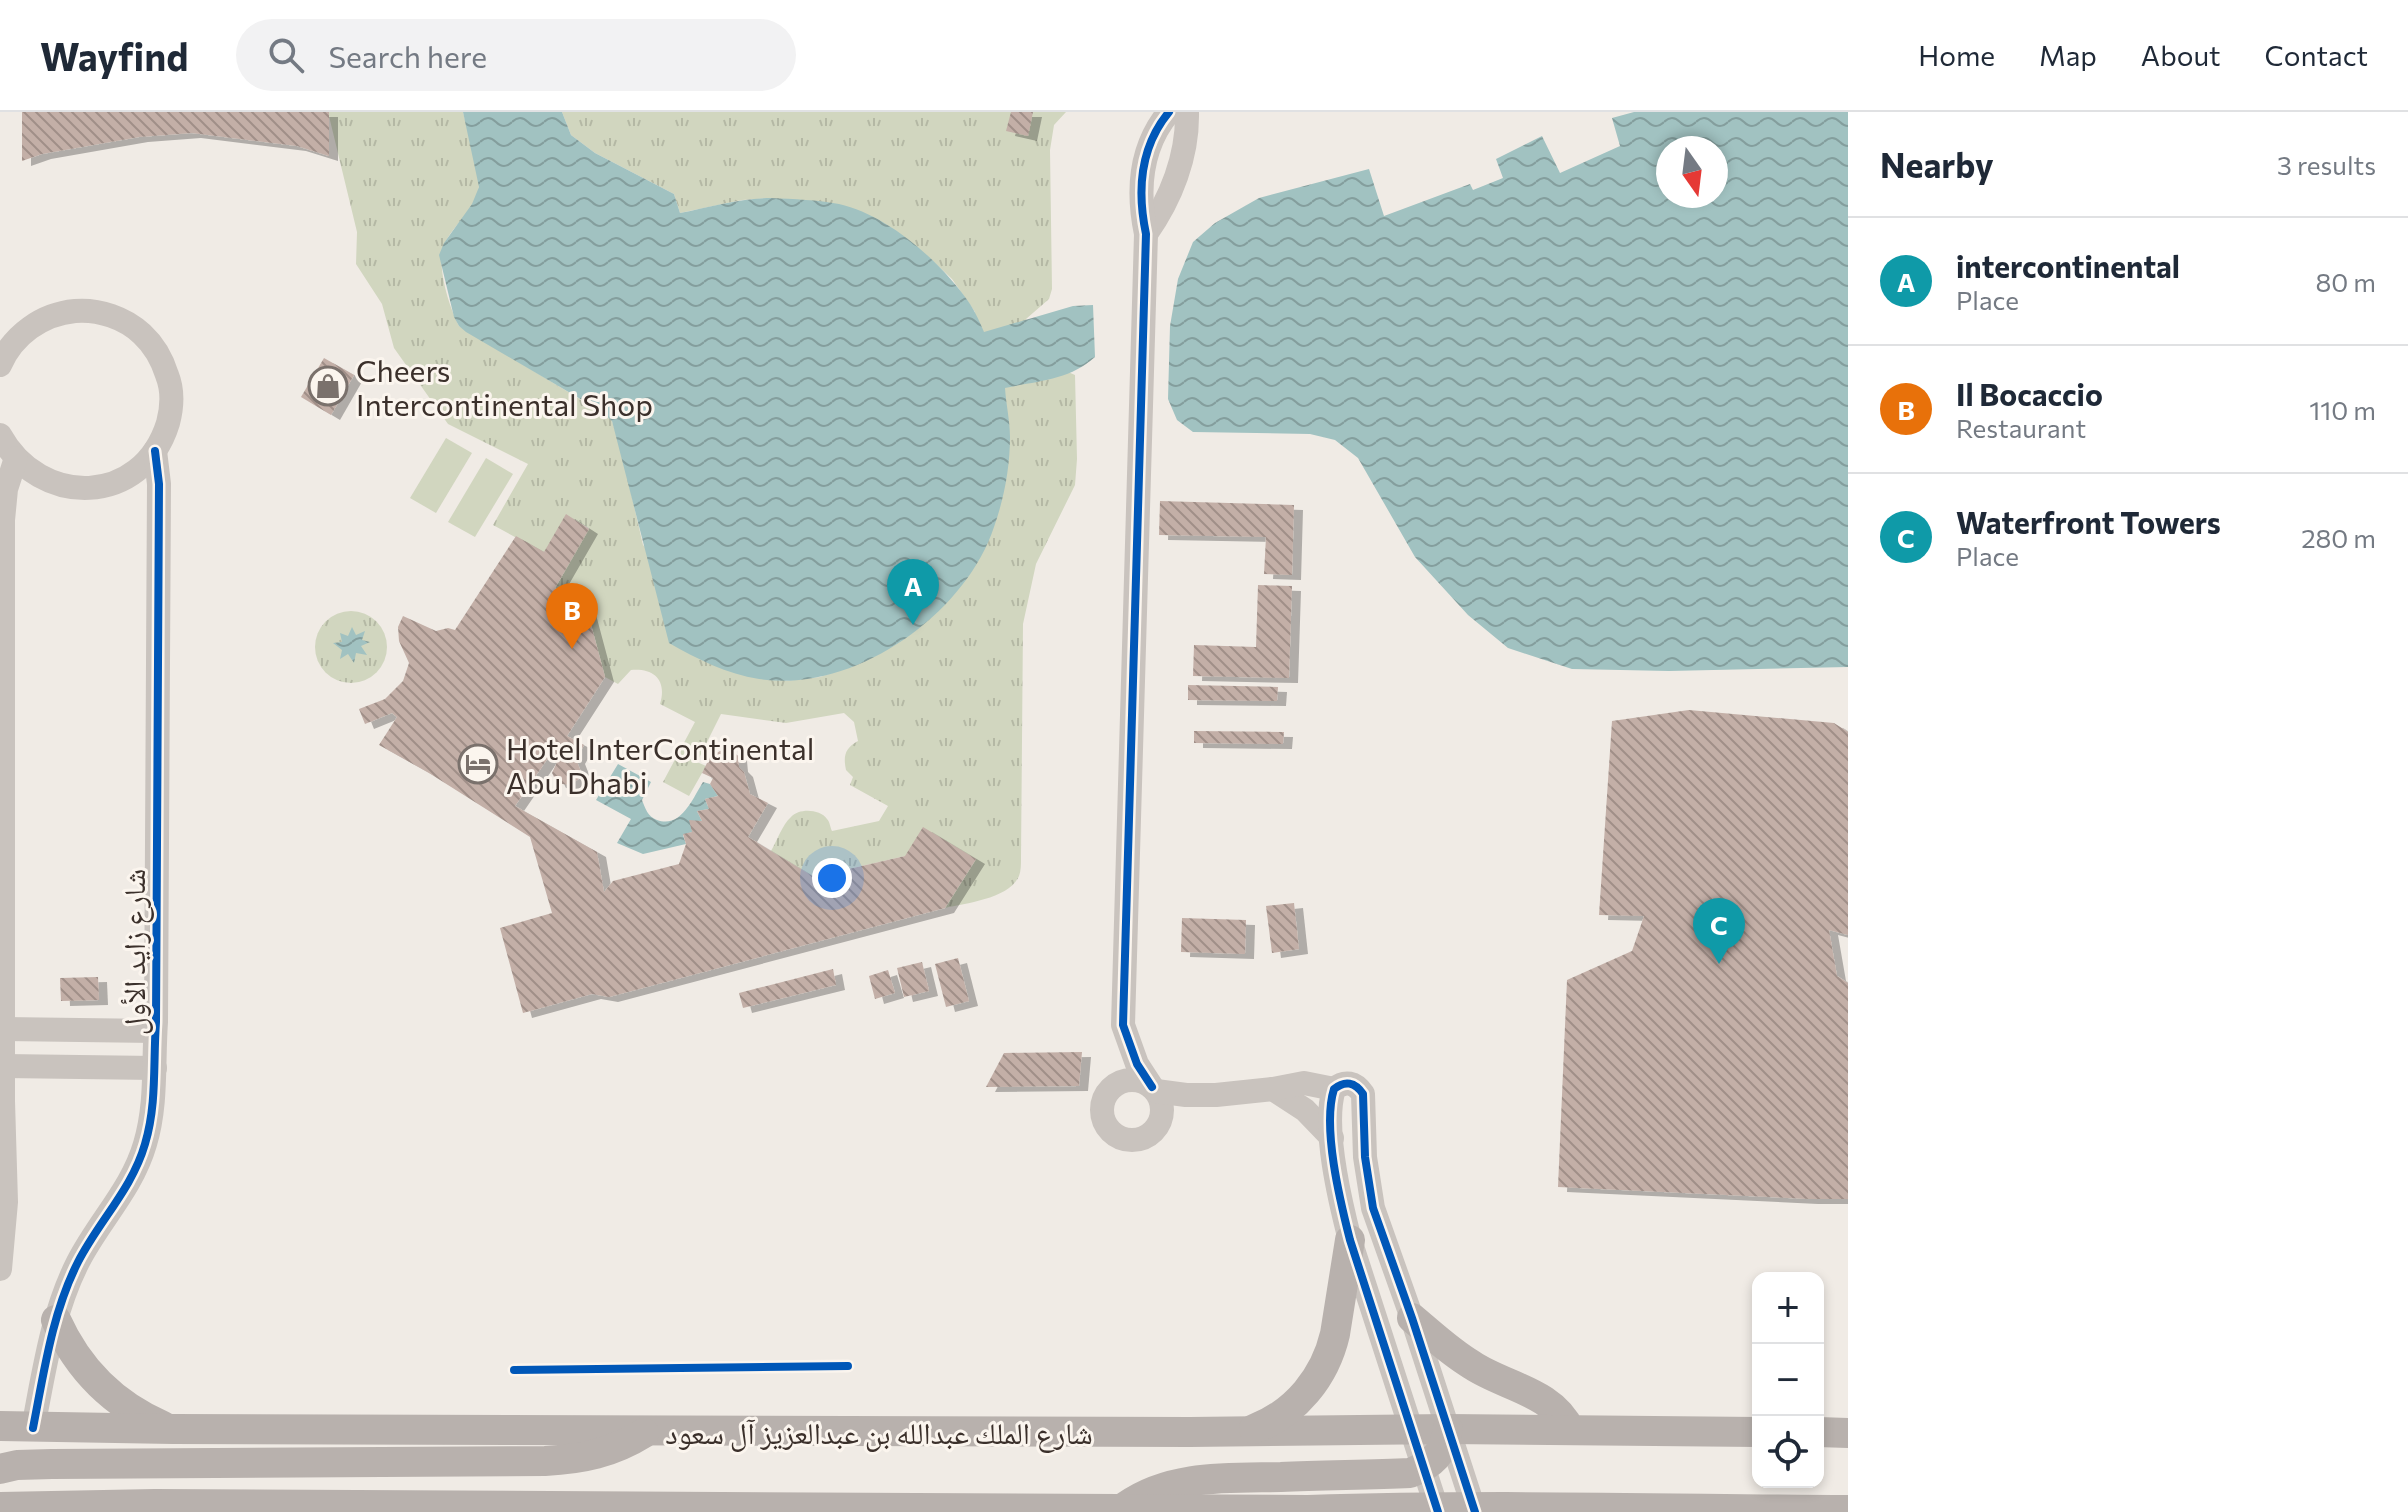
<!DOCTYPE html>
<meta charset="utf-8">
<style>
:root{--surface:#fff;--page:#f2f2f3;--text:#1f2937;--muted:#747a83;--line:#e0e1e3;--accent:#111827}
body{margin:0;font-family:Commissioner,"Noto Naskh Arabic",sans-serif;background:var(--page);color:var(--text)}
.controls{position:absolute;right:24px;bottom:24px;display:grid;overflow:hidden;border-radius:16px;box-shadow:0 4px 12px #0003}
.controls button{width:72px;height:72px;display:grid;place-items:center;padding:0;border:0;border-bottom:2px solid var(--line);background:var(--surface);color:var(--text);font:40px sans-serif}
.compass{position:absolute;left:1656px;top:24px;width:72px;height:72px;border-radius:50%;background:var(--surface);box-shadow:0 4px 12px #0003;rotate:166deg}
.you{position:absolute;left:832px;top:766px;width:28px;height:28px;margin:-20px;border:6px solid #fff;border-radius:50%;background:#1a73e8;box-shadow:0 0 0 12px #1a73e833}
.badge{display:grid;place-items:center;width:52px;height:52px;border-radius:50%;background:var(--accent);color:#fff;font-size:26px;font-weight:700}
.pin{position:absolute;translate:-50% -66px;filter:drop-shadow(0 2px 4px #0008)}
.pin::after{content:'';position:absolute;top:42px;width:28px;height:24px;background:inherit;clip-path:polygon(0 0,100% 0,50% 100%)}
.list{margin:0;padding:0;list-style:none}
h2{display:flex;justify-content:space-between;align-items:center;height:104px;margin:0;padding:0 32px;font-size:34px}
h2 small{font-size:26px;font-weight:400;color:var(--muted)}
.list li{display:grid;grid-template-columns:52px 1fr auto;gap:24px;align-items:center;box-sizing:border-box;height:128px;padding:0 32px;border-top:2px solid var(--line)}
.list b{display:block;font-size:30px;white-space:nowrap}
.list p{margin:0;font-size:26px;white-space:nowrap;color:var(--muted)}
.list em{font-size:26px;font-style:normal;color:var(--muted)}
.icon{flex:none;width:44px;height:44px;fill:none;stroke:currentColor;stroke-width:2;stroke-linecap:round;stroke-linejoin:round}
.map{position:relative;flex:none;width:1848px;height:1400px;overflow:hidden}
header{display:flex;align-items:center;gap:48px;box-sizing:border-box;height:112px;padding:0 40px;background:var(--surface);border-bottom:2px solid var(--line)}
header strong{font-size:38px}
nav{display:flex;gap:44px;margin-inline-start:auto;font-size:28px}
.search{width:560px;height:72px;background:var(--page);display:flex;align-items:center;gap:20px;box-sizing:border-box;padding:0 28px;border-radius:44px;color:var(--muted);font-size:30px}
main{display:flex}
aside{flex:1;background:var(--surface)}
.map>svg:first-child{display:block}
.park{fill:url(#park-tufts)}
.garden{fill:#d1d6bf}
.water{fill:url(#water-waves);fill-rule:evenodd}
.building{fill:url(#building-back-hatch);filter:url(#shadow)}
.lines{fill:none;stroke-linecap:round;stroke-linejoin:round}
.minor{stroke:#c9c3be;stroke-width:24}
.major{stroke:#b8b1ad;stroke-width:30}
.cycleway-casing{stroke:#fbf5ee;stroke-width:13}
.cycleway{stroke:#0057b8;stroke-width:8}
.labels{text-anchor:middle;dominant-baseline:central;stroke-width:6;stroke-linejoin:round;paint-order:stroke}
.poi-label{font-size:30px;fill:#3b302b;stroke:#fbf5ee;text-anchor:start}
.street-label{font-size:30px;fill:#3b302b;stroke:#fbf5ee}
</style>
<header>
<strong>Wayfind</strong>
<div class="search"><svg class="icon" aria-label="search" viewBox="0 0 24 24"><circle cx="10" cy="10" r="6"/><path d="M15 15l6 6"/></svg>Search here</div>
<nav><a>Home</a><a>Map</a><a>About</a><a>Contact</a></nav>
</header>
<main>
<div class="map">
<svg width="1848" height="1400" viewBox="0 0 1848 1400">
<defs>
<pattern id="park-tufts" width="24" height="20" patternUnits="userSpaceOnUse" patternTransform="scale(2)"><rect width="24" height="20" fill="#d1d6bf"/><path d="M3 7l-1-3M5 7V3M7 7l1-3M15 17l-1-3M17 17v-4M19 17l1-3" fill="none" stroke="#b4b8a4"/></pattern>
<pattern id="water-waves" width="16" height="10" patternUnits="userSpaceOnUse" patternTransform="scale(2)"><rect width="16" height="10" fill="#a1c2c1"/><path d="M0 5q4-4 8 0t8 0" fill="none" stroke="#849e9d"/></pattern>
<pattern id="building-back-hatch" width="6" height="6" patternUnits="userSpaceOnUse" patternTransform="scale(2)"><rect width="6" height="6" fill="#c3afa7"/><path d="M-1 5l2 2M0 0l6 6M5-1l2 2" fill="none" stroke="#a08f88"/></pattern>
<filter id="shadow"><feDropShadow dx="9" dy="5" stdDeviation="0" flood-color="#0004"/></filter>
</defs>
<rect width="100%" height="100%" fill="#f0ebe5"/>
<g class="park">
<path d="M328,0H463C468,21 479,51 479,73C479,96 454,111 445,131C435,151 449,195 459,214L608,304L612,309L621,337L643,433L786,569L820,565L860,551L975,200L952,167L933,149L895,119L770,86L742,88L680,101L674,82L595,41L571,23L562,0H1066L1054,13L1050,38L1052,177L1049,187L1026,207L1059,256L1075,263L1077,347L1075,373L1036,452L1023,512L1021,746C1021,752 1021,759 1019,764C1009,787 966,791 945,796L976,747L905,744L814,765L771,739C777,729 782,713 791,705C799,696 820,697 827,707C830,710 830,715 832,719L879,709L888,694L850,673L853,665L846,658C843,644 845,636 858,629L854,610L844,601L786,611L721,602L697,650L706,654L689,684L663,670L695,610L660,592C667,569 655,556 631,558L618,572L605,565L586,494L555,476L589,416L566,403L546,442L493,413L528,352L448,312L394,236L382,192L356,152L357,120Z"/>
<circle cx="351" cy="535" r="36"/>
</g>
<g class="garden">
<polygon points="446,326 472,341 436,401 410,386"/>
<polygon points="486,346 513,362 475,425 448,410"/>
</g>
<g class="water">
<path d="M463,0H562L571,23L595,41L674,82L680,101C710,95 741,86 771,86C793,87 819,88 839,92C889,103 943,152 970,192C976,201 980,211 984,220L1073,194L1093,193L1095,245C1070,268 1037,269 1005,276C1006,292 1010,309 1010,325C1010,355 1004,387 994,415C965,503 853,582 759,567C727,562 697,547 669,531L612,309L601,299L466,220L459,214L454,205L439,143L444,131L472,92L479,75Z"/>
<path d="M1634,0H1848V555L1669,559L1572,557L1508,536L1468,503L1415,445L1358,346L1335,328L1310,322L1193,320L1177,308L1168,287L1170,214L1178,167L1193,130L1215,111L1259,86L1369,57L1384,104L1470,72L1473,78L1503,66L1496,47L1542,24L1560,61L1620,34L1612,6ZM1716,36V84H1668V36Z"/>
<polygon points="352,515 356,523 365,519 362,528 370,530 361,534 367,543 356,541 354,551 348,542 340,547 342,538 333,531 342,530 340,521 348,524"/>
<path d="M618,652L651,670L642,688C645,696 648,705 657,708C681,717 693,686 703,670L710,672L718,684L705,687L709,697L697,699L702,709L692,720L683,723L686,732L643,742L617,731L631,707L596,688Z"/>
</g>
<g class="building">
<polygon points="22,0 329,0 329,44 297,34 192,21 139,25 42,42 22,49"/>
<polygon points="1011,0 1033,0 1028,24 1006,19"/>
<polygon points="324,246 354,263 331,303 301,285"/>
<polygon points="1160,389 1294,393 1292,463 1264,462 1266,425 1159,423"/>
<polygon points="566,402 589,417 555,476 586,494 605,565 567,624 584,633 576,647 581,660 579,667 568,673 557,671 552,661 557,650 548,646 515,694 597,740 604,780 613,769 679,752 686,732 683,722 692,720 689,708 702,709 697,699 709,697 705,687 718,684 710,672 713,666 702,661 710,645 720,639 732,638 738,644 739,655 744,660 750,682 768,691 748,725 814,765 905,744 923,715 976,747 945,796 609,885 592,882 523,901 500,816 552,801 530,725 429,661 379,633 397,605 392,601 365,612 359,597 385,587 403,569 409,551 399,529 398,515 403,504 436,519 448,516 455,518 516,424 544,440"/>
<polygon points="1258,473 1292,474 1289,566 1193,564 1194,533 1256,535"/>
<polygon points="1188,573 1278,575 1277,589 1188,588"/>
<polygon points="1689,598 1834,611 1848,620 1848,823 1829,818 1837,864 1848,871 1848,1087 1809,1087 1558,1075 1567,868 1632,839 1644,804 1599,803 1612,609"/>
<polygon points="1194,619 1284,620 1283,632 1194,631"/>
<polygon points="1294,791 1299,837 1272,841 1266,794"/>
<polygon points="1182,806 1246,808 1245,842 1181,840"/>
<polygon points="958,846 969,889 946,895 935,852"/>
<polygon points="922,850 929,879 904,885 897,856"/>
<polygon points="833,857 836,873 743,896 739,881"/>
<polygon points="888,858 895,881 875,887 869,864"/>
<polygon points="98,865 99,888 61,889 60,866"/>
<polygon points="1082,940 1079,974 986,975 1004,941"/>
</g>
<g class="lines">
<g class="minor">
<path d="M1146,122C1171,87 1188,44 1187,0"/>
<path d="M0,253C13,223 42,202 75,199C99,197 125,206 142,222C155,234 162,247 167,263C173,278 172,296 168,311C142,395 40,396 0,323"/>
<polyline points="4,917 155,919"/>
<polyline points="4,954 155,956"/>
<circle cx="1132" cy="998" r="30"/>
<path d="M1152,975L1137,952L1123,913L1146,122C1137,79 1140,35 1169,0"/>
<polyline points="1273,977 1305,998 1332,1026"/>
<polyline points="1156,979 1186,983 1216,983 1273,977 1304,971 1334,977"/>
<polyline points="0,1157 6,1090 3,989 3,408 6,377 16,346"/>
<path d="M33,1316C44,1260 52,1201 78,1150C99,1109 132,1077 145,1032C157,992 153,952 156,910L159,372L155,339"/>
<path d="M1438,1400L1350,1128C1340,1089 1322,1015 1334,977C1345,968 1355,970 1363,982L1365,1045L1373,1096L1412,1206L1475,1400"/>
</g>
<g class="major">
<path d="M1412,1206C1431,1222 1450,1240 1472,1253C1505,1275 1552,1279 1570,1318"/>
<path d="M56,1208C78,1257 114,1293 163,1314"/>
<polyline points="0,1314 173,1317 1190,1320 1448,1317 1758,1320"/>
<path d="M1254,1317C1296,1301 1325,1265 1335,1222L1350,1128"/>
<polyline points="1818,1320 1848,1321"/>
<path d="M0,1357L17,1353L52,1352L545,1349C582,1347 612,1341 644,1321"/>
<path d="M1126,1394C1171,1362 1229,1366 1281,1365C1324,1363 1367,1363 1410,1361C1432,1353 1444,1341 1448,1317"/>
<path d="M0,1395L155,1392L1308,1398C1488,1392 1668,1397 1848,1398"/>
</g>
<defs>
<g id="cycleway">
<path d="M1152,975L1137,952L1123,913L1146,122C1137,79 1140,35 1169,0"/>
<polyline points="514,1258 848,1254"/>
<path d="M33,1316C44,1260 52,1201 78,1150C99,1109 132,1077 145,1032C157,992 153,952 156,910L159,372L155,339"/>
<path d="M1438,1400L1350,1128C1340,1089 1322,1015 1334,977C1345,968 1355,970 1363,982L1365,1045L1373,1096L1412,1206L1475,1400"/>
</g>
</defs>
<use href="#cycleway" class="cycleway-casing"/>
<use href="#cycleway" class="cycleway"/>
</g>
<defs>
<symbol id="shop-ring" viewBox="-11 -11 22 22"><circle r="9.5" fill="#fbf5ee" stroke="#7a716c" stroke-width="1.5"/><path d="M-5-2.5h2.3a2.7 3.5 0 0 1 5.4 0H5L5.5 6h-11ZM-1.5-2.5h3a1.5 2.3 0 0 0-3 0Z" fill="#7a716c"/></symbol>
<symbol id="hotel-ring" viewBox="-11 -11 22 22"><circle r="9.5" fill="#fbf5ee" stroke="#7a716c" stroke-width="1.5"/><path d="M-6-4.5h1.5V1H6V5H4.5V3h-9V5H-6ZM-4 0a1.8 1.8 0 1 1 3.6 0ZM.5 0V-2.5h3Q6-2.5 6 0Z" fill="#7a716c"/></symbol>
</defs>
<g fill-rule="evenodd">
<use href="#shop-ring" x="306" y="252" width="44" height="44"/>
<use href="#hotel-ring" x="456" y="630" width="44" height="44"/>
</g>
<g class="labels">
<g class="poi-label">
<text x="356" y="257">Cheers<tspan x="356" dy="34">Intercontinental Shop</tspan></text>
<text x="506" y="635">Hotel InterContinental<tspan x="506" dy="34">Abu Dhabi</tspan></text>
</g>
<g class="street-label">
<text transform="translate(132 840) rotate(-90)">شارع زايد الأول</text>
<text x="879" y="1319">شارع الملك عبدالله بن عبدالعزيز آل سعود</text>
</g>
</g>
</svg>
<div class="controls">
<button>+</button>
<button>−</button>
<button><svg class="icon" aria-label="locate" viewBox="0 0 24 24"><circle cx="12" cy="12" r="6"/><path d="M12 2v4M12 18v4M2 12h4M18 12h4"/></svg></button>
</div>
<svg class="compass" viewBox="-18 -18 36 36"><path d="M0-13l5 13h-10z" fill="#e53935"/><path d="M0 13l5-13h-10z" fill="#747a83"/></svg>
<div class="you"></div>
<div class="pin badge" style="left:913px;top:513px;background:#0f9aa8">A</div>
<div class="pin badge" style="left:572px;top:537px;background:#e8710a">B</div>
<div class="pin badge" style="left:1719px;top:852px;background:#0f9aa8">C</div>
</div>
<aside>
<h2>Nearby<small>3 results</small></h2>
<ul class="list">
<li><span class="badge" style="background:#0f9aa8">A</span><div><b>intercontinental</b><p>Place</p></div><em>80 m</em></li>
<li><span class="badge" style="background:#e8710a">B</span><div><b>Il Bocaccio</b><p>Restaurant</p></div><em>110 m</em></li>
<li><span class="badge" style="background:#0f9aa8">C</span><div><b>Waterfront Towers</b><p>Place</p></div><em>280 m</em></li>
</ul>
</aside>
</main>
